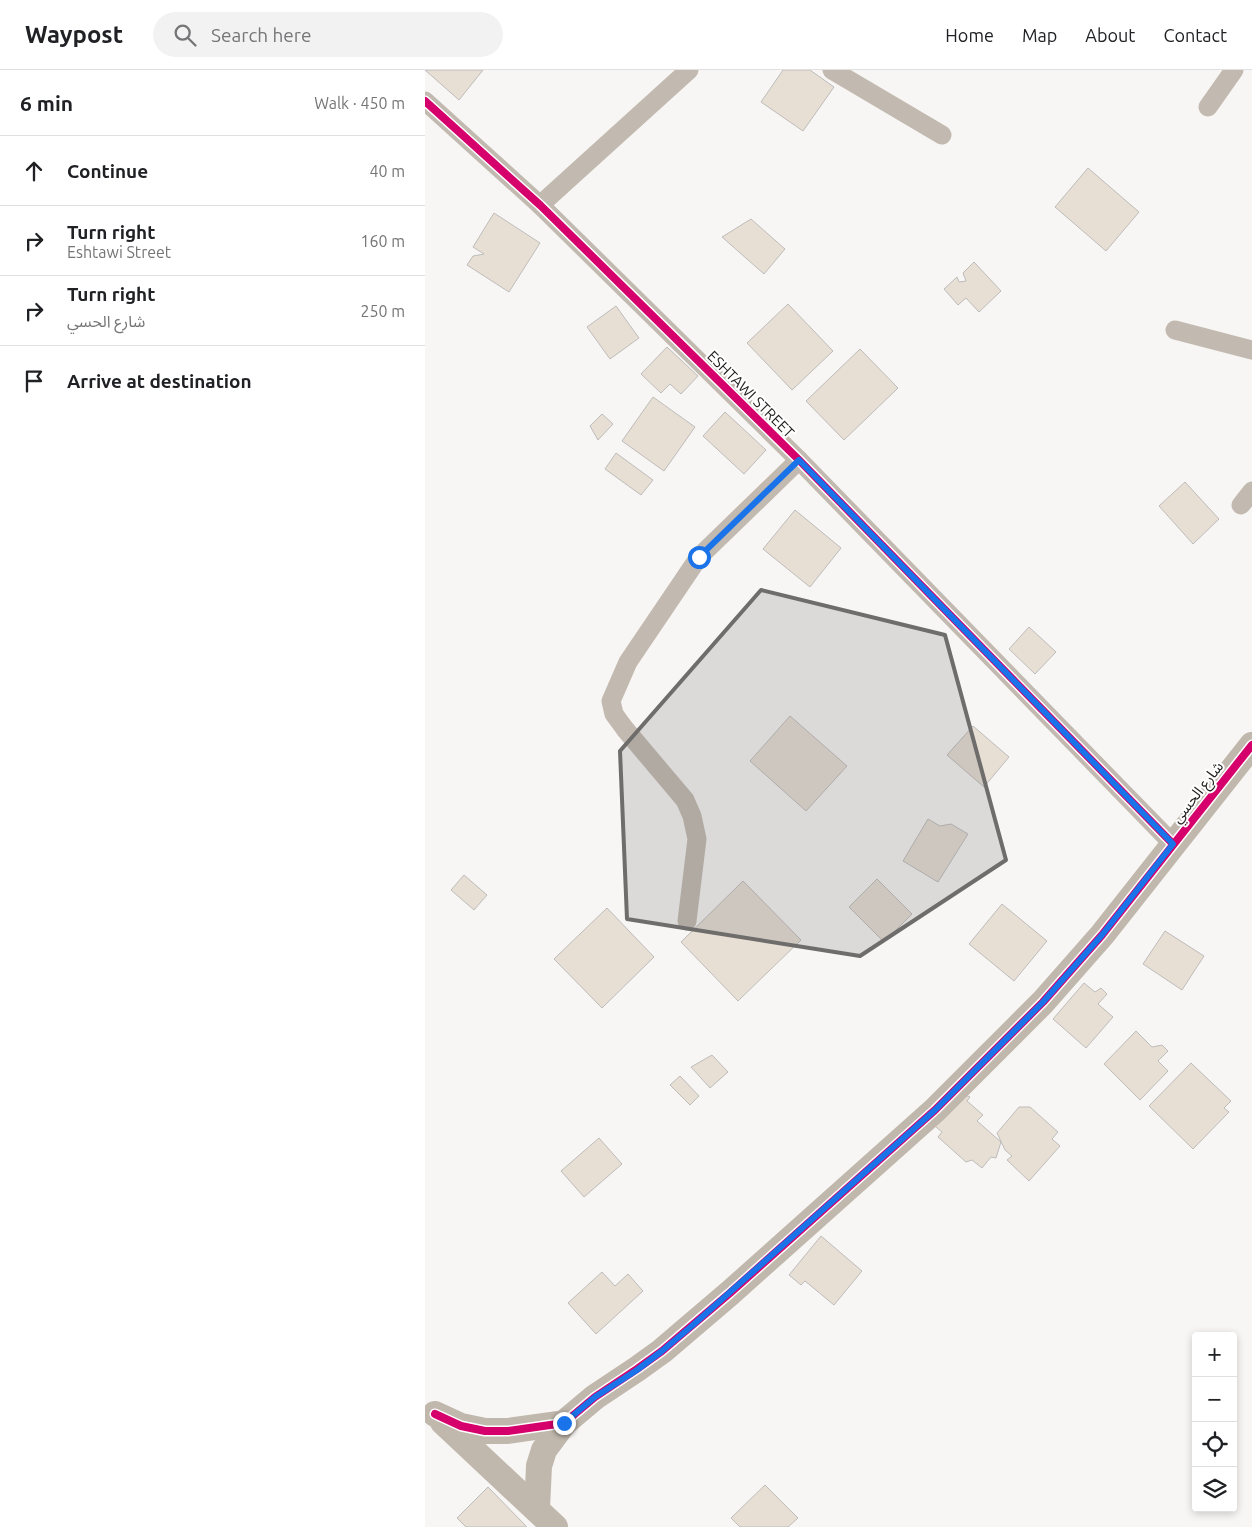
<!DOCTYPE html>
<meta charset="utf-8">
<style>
:root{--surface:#fff;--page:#f2f2f2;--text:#202124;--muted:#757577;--line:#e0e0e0}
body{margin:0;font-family:Ubuntu,"Noto Sans Arabic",sans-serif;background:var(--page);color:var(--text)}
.controls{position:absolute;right:15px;bottom:15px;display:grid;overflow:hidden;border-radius:5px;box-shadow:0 2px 8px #0003}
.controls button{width:45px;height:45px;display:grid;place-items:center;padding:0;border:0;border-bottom:1px solid var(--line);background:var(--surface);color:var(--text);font:25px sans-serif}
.stop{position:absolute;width:15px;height:15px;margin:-11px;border:4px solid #1a73e8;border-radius:50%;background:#fff}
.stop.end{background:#1a73e8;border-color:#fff;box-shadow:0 1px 5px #0008}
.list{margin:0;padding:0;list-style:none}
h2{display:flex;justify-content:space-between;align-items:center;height:65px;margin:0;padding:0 20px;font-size:21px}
h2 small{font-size:16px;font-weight:400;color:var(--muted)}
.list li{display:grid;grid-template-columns:32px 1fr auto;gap:15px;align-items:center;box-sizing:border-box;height:70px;padding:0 20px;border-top:1px solid var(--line)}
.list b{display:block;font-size:19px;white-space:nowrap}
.list p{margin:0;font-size:16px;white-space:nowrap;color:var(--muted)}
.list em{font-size:16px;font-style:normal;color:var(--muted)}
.icon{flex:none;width:28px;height:28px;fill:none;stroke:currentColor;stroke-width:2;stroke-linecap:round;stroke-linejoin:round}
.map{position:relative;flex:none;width:827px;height:1457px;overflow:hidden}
header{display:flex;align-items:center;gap:30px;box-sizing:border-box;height:70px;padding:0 25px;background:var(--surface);border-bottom:1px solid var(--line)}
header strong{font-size:24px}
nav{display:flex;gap:28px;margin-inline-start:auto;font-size:18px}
.search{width:350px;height:45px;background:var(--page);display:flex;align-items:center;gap:12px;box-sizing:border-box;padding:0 18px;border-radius:28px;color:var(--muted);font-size:19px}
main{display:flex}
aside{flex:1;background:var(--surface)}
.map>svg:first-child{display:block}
.building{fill:#e7ded4;stroke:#bebcbb}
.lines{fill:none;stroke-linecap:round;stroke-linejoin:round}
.street{stroke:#c2bab0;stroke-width:19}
.secondary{stroke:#c1b8ad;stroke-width:26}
.cycleway-casing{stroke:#fff;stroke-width:11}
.cycleway{stroke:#d6006c;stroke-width:8}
.route{stroke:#1a73e8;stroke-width:6}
.marked{fill:#6e6d6c;fill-opacity:0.2;stroke:#6e6d6c;stroke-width:4;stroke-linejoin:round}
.labels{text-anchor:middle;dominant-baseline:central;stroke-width:4;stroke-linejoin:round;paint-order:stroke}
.street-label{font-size:15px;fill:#242322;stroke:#fff}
</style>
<header>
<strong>Waypost</strong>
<div class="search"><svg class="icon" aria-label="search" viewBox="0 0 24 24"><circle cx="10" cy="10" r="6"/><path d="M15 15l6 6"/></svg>Search here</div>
<nav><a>Home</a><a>Map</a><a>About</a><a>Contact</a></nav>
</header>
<main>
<aside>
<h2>6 min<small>Walk · 450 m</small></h2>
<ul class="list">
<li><svg class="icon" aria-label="ahead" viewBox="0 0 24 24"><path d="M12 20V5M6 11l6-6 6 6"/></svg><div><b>Continue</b></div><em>40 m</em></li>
<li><svg class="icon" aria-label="right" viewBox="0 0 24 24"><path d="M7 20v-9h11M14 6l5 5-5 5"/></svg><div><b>Turn right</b><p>Eshtawi Street</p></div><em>160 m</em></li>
<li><svg class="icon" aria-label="right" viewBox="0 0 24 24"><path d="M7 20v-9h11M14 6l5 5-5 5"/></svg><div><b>Turn right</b><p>شارع الحسي</p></div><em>250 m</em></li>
<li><svg class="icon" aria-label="arrive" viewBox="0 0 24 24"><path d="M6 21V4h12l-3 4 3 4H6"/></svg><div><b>Arrive at destination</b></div></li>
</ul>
</aside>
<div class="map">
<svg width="827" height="1457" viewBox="0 0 827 1457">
<rect width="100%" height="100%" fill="#f8f6f4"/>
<g class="building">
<polygon points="0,0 58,0 34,30"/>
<polygon points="358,0 385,0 409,17 378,61 336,32"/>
<polygon points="663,98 714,142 681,181 630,137"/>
<polygon points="69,143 115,173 84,222 42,195 48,186 59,184 48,177"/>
<polygon points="326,149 360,179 339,204 297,167"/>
<polygon points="549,192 576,221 554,242 541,228 533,235 519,219 532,207 534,212 541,211 538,203"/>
<polygon points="363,234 408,281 367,320 322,273"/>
<polygon points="191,236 214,268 185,289 162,257"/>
<polygon points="242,277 273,306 256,324 245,314 236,323 216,304"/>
<polygon points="435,279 473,318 419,370 381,331"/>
<polygon points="228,327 270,357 239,401 197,371"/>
<polygon points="300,342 341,380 319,404 278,366"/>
<polygon points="177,344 188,354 173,370 165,356"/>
<polygon points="191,383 228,410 216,425 180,399"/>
<polygon points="760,412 794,449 768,474 734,436"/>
<polygon points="370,440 416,478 385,517 338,479"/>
<polygon points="604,557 631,582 610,604 584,579"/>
<polygon points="365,646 422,696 381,741 325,691"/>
<polygon points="548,656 584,687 559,717 522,685"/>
<polygon points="503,749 515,756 526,754 543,764 513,812 478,791"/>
<polygon points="39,805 62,825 49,840 26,820"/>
<polygon points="452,809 487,844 459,872 424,837"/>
<polygon points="318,811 376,870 313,931 256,872"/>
<polygon points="577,834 622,871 589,911 544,874"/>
<polygon points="182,838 229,887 177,938 129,889"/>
<polygon points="740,861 779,886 757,920 718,894"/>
<polygon points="659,913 670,922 676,918 682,924 673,934 688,947 661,978 628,949"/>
<polygon points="711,961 727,977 737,975 743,981 733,991 743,1001 715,1030 679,994"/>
<polygon points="287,985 303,1002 285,1018 266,997"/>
<polygon points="766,993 806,1031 799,1038 804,1042 768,1079 724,1036"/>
<polygon points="255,1006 274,1026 265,1035 245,1015"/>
<polygon points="532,1021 545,1027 542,1031 558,1045 552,1051 576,1072 571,1088 566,1087 557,1098 547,1090 541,1092 513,1067 517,1062 505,1052"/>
<polygon points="594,1037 605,1037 633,1062 627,1069 635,1076 604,1111 582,1090 587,1086 580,1080 572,1063"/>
<polygon points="174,1068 197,1094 159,1127 136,1101"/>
<polygon points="396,1166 437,1201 409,1235 380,1211 376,1215 364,1205"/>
<polygon points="177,1202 190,1216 203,1204 218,1221 171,1264 143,1233"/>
<polygon points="340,1415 373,1448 363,1457 315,1457 306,1448"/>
<polygon points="63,1417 101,1456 101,1457 41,1457 32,1448"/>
</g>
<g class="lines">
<g class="street">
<polyline points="407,0 517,65"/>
<polyline points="0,31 115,135 374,390 748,774"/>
<polyline points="783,37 809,0"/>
<polyline points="115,135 264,0"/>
<polyline points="750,260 827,280"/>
<polyline points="816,435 827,421"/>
<polyline points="262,851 272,769 267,746 260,730 200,659 189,644 186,631 203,592 274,487 374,390"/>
</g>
<g class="secondary">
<polyline points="10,1344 36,1356 60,1361 83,1361 139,1353 170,1327 212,1299 237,1281 305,1223 510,1040 618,932 677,865 827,675"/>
<polyline points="18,1352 130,1457"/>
<polyline points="112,1439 114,1396 119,1380 139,1353"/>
</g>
<defs>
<g id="cycleway">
<polyline points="0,31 115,135 374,390 748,774"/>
<polyline points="10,1344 36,1356 60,1361 83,1361 139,1353 170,1327 212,1299 237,1281 305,1223 510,1040 618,932 677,865 827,675"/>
</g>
</defs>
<use href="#cycleway" class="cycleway-casing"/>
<use href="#cycleway" class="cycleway"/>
</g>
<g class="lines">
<polyline class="route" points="139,1353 170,1327 212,1300 237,1281 268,1255 510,1040 618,932 677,865 748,774 374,390 274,487"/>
</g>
<path class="marked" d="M336,520L520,565L581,790L435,886L202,849L195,681Z"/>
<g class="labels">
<g class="street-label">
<text transform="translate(326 324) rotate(45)">ESHTAWI STREET</text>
<text transform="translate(772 722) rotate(-52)">شارع الحسي</text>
</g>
</g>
</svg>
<div class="controls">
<button>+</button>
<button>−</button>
<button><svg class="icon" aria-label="locate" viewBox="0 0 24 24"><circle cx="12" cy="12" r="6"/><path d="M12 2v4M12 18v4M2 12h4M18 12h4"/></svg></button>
<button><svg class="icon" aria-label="layers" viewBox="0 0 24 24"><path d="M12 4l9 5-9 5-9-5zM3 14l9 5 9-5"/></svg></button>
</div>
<div class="stop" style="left:274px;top:487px"></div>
<div class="stop end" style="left:139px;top:1353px"></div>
</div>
</main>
